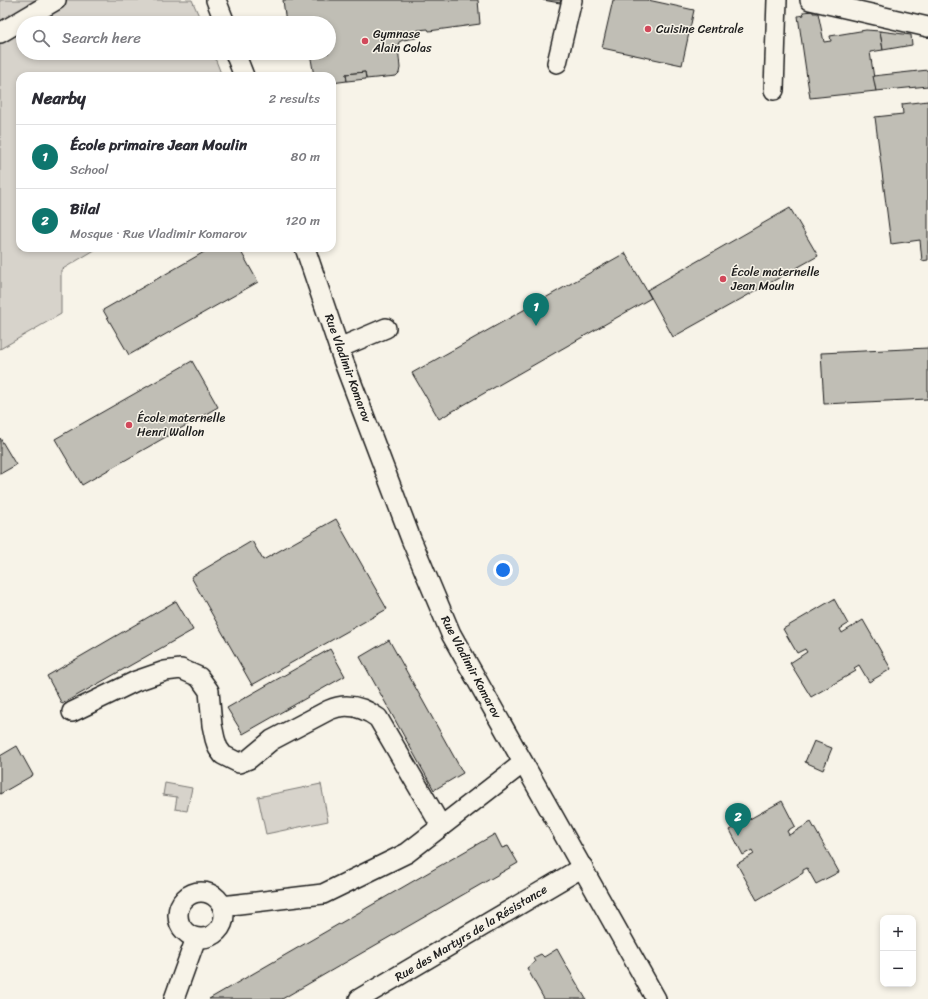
<!DOCTYPE html>
<meta charset="utf-8">
<style>
:root{--surface:#fff;--page:#f2f2f3;--text:#2b2b33;--muted:#7c7c81;--line:#e1e1e2;--accent:#0f766e}
body{margin:0;font-family:Sriracha,sans-serif;background:var(--page);color:var(--text)}
.controls{position:absolute;right:12px;bottom:12px;display:grid;overflow:hidden;border-radius:8px;box-shadow:0 2px 6px #0003}
.controls button{width:36px;height:36px;display:grid;place-items:center;padding:0;border:0;border-bottom:1px solid var(--line);background:var(--surface);color:var(--text);font:20px sans-serif}
.you{position:absolute;left:503px;top:570px;width:14px;height:14px;margin:-10px;border:3px solid #fff;border-radius:50%;background:#1a73e8;box-shadow:0 0 0 6px #1a73e833}
.badge{display:grid;place-items:center;width:26px;height:26px;border-radius:50%;background:var(--accent);color:#fff;font-size:13px;font-weight:700}
.pin{position:absolute;translate:-50% -33px;filter:drop-shadow(0 1px 2px #0008)}
.pin::after{content:'';position:absolute;top:21px;width:14px;height:12px;background:inherit;clip-path:polygon(0 0,100% 0,50% 100%)}
.list{margin:0;padding:0;list-style:none}
h2{display:flex;justify-content:space-between;align-items:center;height:52px;margin:0;padding:0 16px;font-size:17px}
h2 small{font-size:13px;font-weight:400;color:var(--muted)}
.list li{display:grid;grid-template-columns:26px 1fr auto;gap:12px;align-items:center;box-sizing:border-box;height:64px;padding:0 16px;border-top:1px solid var(--line)}
.list b{display:block;font-size:15px;white-space:nowrap}
.list p{margin:0;font-size:13px;white-space:nowrap;color:var(--muted)}
.list em{font-size:13px;font-style:normal;color:var(--muted)}
.icon{flex:none;width:22px;height:22px;fill:none;stroke:currentColor;stroke-width:2;stroke-linecap:round;stroke-linejoin:round}
.map{position:relative;flex:none;width:928px;height:999px;overflow:hidden}
.search{position:absolute;background:var(--surface);box-shadow:0 2px 6px #0003;left:16px;top:16px;width:320px;height:44px;display:flex;align-items:center;gap:10px;box-sizing:border-box;padding:0 14px;border-radius:22px;color:var(--muted);font-size:15px}
.panel{position:absolute;background:var(--surface);box-shadow:0 2px 6px #0003;left:16px;top:72px;width:320px;height:180px;border-radius:12px}
.map>svg:first-child{display:block}
.green{fill:#d7d3cb;stroke:#7a7874}
.building{fill:#c0beb5;stroke:#1c1c1c}
.lines{fill:none;stroke-linecap:round;stroke-linejoin:round}
.minor-casing{stroke:#1c1c1c;stroke-width:22}
.minor{stroke:#f7f3e8;stroke-width:19}
.poi-dot{fill:#d1495b;stroke:#f7f3e8;stroke-width:1.5}
.labels{text-anchor:middle;dominant-baseline:central;stroke-width:3;stroke-linejoin:round;paint-order:stroke}
.poi-label{font-size:12px;fill:#1c1c1c;stroke:#f7f3e8;text-anchor:start}
.street-label{font-size:12px;fill:#1c1c1c;stroke:#f7f3e8}
</style>
<div class="map">
<svg width="928" height="999" viewBox="0 0 928 999">
<rect width="100%" height="100%" fill="#f7f3e8"/>
<filter id="ink" filterUnits="userSpaceOnUse"><feTurbulence type="fractalNoise" baseFrequency=".025" numOctaves="2"/><feDisplacementMap in="SourceGraphic" scale="8" xChannelSelector="R" yChannelSelector="G"/><feConvolveMatrix kernelMatrix="1 2 1 2 8 2 1 2 1" color-interpolation-filters="sRGB"/></filter>
<g filter="url(#ink)">
<g class="green">
<polygon points="0,0 192,0 202,23 23,23 23,53 213,53 222,76 20,76 20,248 98,248 61,270 61,314 0,349"/>
<polygon points="165,783 192,788 187,811 175,809 177,797 163,795"/>
<polygon points="321,784 328,821 266,834 258,797"/>
</g>
<g class="building">
<polygon points="283,0 478,0 480,24 429,31 428,29 418,30 418,35 416,38 403,40 399,42 398,46 400,68 399,73 396,76 366,79 365,72 346,74 347,81 332,83 332,76 314,76 310,53 329,53 329,23 286,23"/>
<polygon points="543,0 561,0 560,3"/>
<polygon points="613,0 648,0 694,10 682,65 602,48"/>
<polygon points="813,11 813,13 818,13 824,42 831,41 830,36 866,30 880,31 883,50 870,52 876,91 810,98 798,16 804,15 803,12"/>
<polygon points="880,31 911,35 912,45 883,50"/>
<polygon points="928,70 928,86 876,91 873,76"/>
<polygon points="365,72 366,79 347,81 346,74"/>
<polygon points="928,101 928,260 922,261 920,240 891,244 875,117 903,114 902,104"/>
<polygon points="790,208 818,256 673,337 647,290"/>
<polygon points="211,248 239,248 258,282 129,355 103,310"/>
<polygon points="625,253 651,298 439,419 412,373"/>
<polygon points="928,348 928,399 824,404 821,353"/>
<polygon points="192,361 218,407 82,485 55,439"/>
<polygon points="0,438 16,465 0,474"/>
<polygon points="336,519 387,609 252,685 191,577 252,541 263,560"/>
<polygon points="834,599 848,624 840,629 842,633 863,620 891,669 869,682 859,665 854,668 856,671 811,697 790,663 807,652 805,649 797,653 783,629"/>
<polygon points="176,601 193,630 62,704 47,676"/>
<polygon points="389,640 463,773 434,790 360,657"/>
<polygon points="330,649 345,676 243,734 227,708"/>
<polygon points="814,741 832,748 823,770 805,762"/>
<polygon points="17,746 33,775 0,794 0,756"/>
<polygon points="782,801 795,826 787,831 789,835 811,822 839,872 816,884 807,868 803,870 803,873 757,900 737,864 754,854 752,850 743,855 730,830"/>
<polygon points="495,834 502,848 508,846 518,863 282,999 209,999"/>
<polygon points="557,949 567,967 586,999 544,999 527,968 535,962 533,958 541,954 544,957"/>
</g>
<g class="lines">
<defs>
<g id="minor">
<polyline points="216,0 225,23"/>
<polyline points="810,0 928,27"/>
<polyline points="0,33 56,0"/>
<polyline points="235,53 244,76"/>
<polyline points="557,63 572,0"/>
<polyline points="774,90 777,0"/>
<polyline points="305,248 343,360 411,539 451,634 656,999"/>
<polyline points="339,348 386,328"/>
<path d="M72,712L136,681L165,671L181,669L199,677L209,691L212,725L215,739L218,748L223,755L239,763L249,759L272,740L329,710C347,702 363,707 378,718L441,826"/>
<circle cx="201" cy="915" r="23"/>
<polyline points="222,906 323,894 407,853 523,763"/>
<polyline points="174,999 196,938"/>
<polyline points="359,999 583,867"/>
</g>
</defs>
<use href="#minor" class="minor-casing"/>
<use href="#minor" class="minor"/>
</g>
</g>
<g class="poi-dot">
<circle cx="648" cy="29" r="4"/>
<circle cx="365" cy="41" r="4"/>
<circle cx="723" cy="279" r="4"/>
<circle cx="129" cy="425" r="4"/>
</g>
<g class="labels">
<g class="poi-label">
<text x="656" y="29">Cuisine Centrale</text>
<text x="373" y="34">Gymnase<tspan x="373" dy="14">Alain Colas</tspan></text>
<text x="731" y="272">École maternelle<tspan x="731" dy="14">Jean Moulin</tspan></text>
<text x="137" y="418">École maternelle<tspan x="137" dy="14">Henri Wallon</tspan></text>
</g>
<g class="street-label">
<text transform="translate(348 368) rotate(70)">Rue Vladimir Komarov</text>
<text transform="translate(471 667) rotate(62)">Rue Vladimir Komarov</text>
<text transform="translate(471 933) rotate(-31)">Rue des Martyrs de la Résistance</text>
</g>
</g>
</svg>
<div class="controls">
<button>+</button>
<button>−</button>
</div>
<div class="you"></div>
<div class="pin badge" style="left:536px;top:326px">1</div>
<div class="pin badge" style="left:738px;top:836px">2</div>
<div class="search"><svg class="icon" aria-label="search" viewBox="0 0 24 24"><circle cx="10" cy="10" r="6"/><path d="M15 15l6 6"/></svg>Search here</div>
<section class="panel">
<h2>Nearby<small>2 results</small></h2>
<ul class="list">
<li><span class="badge">1</span><div><b>École primaire Jean Moulin</b><p>School</p></div><em>80 m</em></li>
<li><span class="badge">2</span><div><b>Bilal</b><p>Mosque · Rue Vladimir Komarov</p></div><em>120 m</em></li>
</ul>
</section>
</div>
